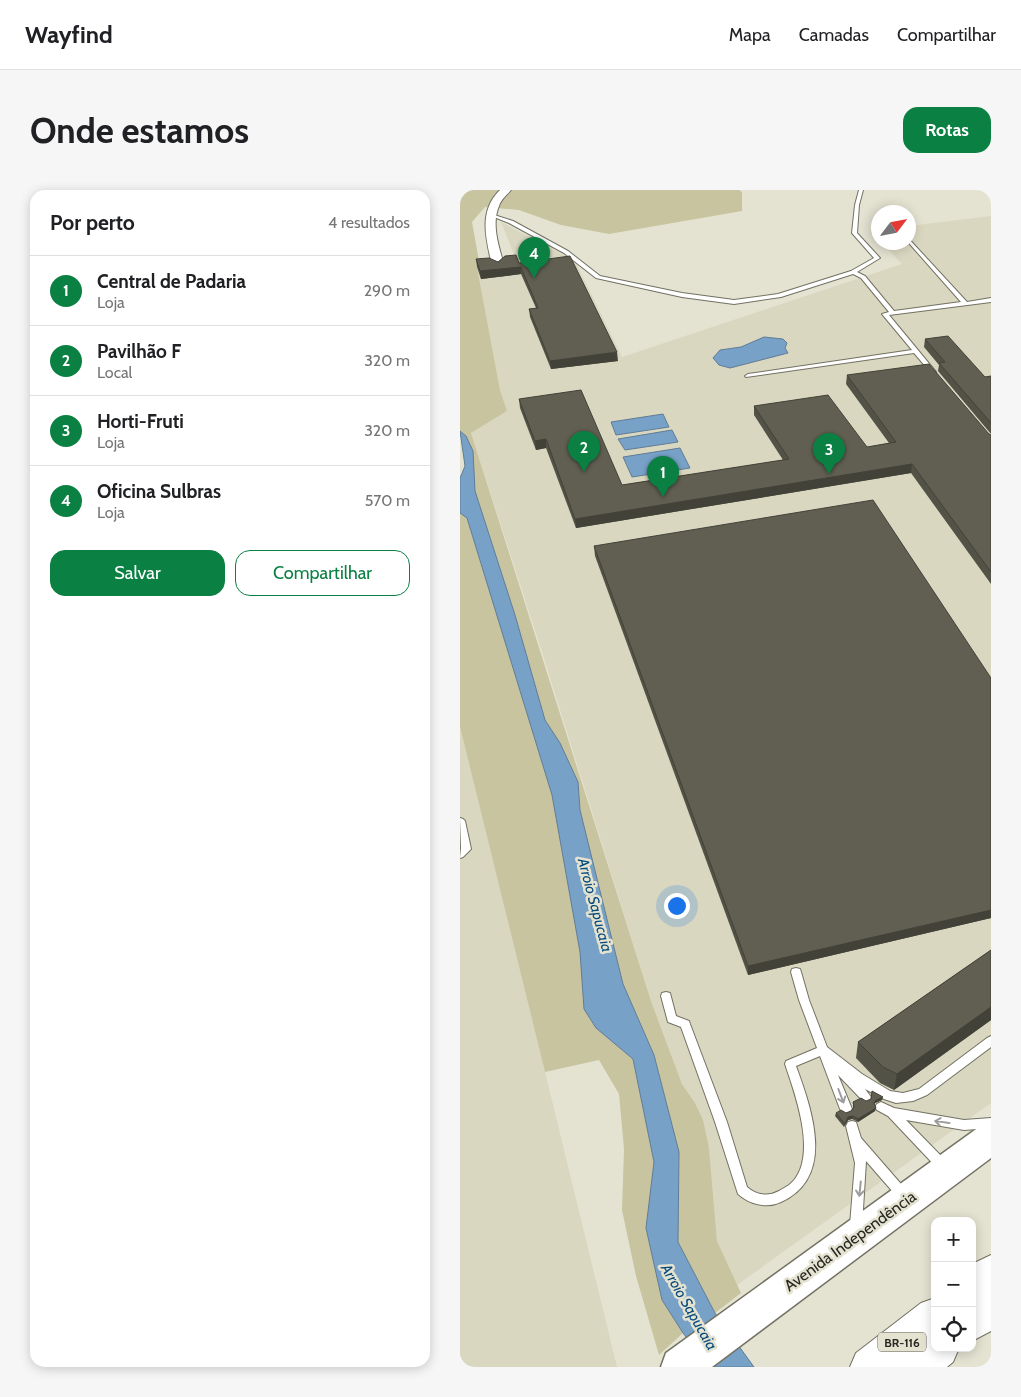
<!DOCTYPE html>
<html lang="pt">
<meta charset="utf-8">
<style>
:root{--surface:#fff;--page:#f6f6f6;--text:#202124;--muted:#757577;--line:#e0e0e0;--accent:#0b8043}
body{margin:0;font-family:Cabin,sans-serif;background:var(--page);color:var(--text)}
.controls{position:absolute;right:15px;bottom:15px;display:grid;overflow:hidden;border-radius:10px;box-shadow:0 2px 12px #0003}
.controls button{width:45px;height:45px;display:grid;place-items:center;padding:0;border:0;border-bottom:1px solid var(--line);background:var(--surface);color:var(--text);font:25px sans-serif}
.compass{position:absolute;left:411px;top:15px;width:45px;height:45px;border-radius:50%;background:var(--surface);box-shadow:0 2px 12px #0003;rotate:58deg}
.you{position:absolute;left:216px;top:715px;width:18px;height:18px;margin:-12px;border:4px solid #fff;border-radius:50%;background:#1a73e8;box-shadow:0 0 0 8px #1a73e833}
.badge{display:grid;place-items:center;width:32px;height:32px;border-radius:50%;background:var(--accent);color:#fff;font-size:16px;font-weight:700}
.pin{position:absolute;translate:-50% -41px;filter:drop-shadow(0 1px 2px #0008)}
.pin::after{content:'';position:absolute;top:26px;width:18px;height:15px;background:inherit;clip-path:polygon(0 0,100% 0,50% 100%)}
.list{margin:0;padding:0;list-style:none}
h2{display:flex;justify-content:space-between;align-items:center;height:65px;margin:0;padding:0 20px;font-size:21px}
h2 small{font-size:16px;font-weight:400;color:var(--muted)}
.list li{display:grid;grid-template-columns:32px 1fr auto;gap:15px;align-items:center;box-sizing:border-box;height:70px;padding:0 20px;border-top:1px solid var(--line)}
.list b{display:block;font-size:19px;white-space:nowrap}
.list p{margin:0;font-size:16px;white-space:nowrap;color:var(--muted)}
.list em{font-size:16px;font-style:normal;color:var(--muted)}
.actions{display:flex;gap:10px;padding:15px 20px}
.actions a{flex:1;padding:11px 0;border:1px solid var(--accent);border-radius:15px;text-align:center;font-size:18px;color:var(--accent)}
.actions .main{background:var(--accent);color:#fff}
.icon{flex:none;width:28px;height:28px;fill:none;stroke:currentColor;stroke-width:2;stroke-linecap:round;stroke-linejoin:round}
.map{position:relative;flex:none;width:531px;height:1177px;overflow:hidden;border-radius:15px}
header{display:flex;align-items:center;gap:30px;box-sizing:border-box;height:70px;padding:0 25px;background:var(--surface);border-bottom:1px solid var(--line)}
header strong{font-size:24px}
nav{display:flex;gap:28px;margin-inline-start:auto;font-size:18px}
.intro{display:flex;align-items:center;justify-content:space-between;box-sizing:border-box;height:120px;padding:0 30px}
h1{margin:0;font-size:35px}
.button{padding:12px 22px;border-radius:15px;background:var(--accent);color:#fff;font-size:18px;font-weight:700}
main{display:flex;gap:30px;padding:0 30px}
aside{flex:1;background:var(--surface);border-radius:15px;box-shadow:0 2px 12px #0003}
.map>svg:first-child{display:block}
.built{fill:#d9d7c0}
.green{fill:#c7c49f}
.water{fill:#78a1c8;stroke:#607c96}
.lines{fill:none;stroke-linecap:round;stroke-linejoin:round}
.lane-casing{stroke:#727162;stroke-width:2}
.street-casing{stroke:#727162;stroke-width:2}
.secondary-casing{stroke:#727162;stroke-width:3}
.highway-casing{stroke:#727162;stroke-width:2}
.lane{fill:#fff;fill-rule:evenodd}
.street{fill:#fff;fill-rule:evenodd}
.secondary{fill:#fff;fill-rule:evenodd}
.highway{fill:#fff;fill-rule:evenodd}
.wall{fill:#535246}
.shaded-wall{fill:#434239}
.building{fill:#605f51;stroke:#434239}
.oneway{stroke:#9e9d9b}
.labels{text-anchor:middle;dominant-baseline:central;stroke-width:5;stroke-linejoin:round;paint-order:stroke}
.shield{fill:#e4e3d2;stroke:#605f55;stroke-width:1}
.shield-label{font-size:12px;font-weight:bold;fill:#272620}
.water-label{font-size:15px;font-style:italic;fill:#074b7d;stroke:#e4e3d2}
.near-street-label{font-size:16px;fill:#272620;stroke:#e4e3d2}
</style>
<header>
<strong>Wayfind</strong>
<nav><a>Mapa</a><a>Camadas</a><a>Compartilhar</a></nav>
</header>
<div class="intro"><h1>Onde estamos</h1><a class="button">Rotas</a></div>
<main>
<aside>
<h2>Por perto<small>4 resultados</small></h2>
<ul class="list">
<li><span class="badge">1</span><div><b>Central de Padaria</b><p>Loja</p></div><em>290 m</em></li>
<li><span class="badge">2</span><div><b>Pavilhão F</b><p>Local</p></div><em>320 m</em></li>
<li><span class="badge">3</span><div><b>Horti-Fruti</b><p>Loja</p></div><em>320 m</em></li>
<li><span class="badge">4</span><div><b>Oficina Sulbras</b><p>Loja</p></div><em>570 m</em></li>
</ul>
<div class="actions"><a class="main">Salvar</a><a>Compartilhar</a></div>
</aside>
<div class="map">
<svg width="531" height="1177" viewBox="0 0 531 1177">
<rect width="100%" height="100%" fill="#e4e3d2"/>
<g class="built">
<polygon points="531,26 531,913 277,1095 257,1051 249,958 235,913 222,894 192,814 82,462 11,243 47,221 40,200 17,77 57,72 41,32 115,71 162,167 442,74 422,53 448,52 449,36"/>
<polygon points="0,537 85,882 157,1177 0,1177"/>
</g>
<g class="green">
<polygon points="5,0 279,0 282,2 282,21 149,44 101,35 59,20 25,17 12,32 19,71 17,77 40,200 47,221 11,243 192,814 222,894 235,913 243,930 249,958 257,1051 281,1103 255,1123 218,1052 219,962 194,865 163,794 120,620 118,592 100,553 85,530 55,425 15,301 13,261 6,246 0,241 0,5"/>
<polygon points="0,323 7,328 92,605 120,762 124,819 136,838 173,869 194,972 186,1038 202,1110 223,1143 199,1165 176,1086 162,1020 164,959 159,904 139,870 85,882 0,537"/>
</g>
<g class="water">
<polygon points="304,147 323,149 327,153 325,158 328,163 270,178 259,175 253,168 260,160 281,157"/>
<polygon points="203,224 209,237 156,245 151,232"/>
<polygon points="212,240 218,252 165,260 158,249"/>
<polygon points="0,241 6,246 13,261 15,301 55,425 85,530 100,553 118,592 120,620 163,794 194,865 219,962 218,1052 255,1123 294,1177 249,1177 223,1143 202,1110 186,1038 194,972 173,869 136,838 124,819 120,762 92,605 7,328 0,323 0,288 5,276"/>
<polygon points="220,258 230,278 172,287 163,267"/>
</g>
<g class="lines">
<defs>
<g id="lane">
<polygon points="399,0 403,0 399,15 397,43 420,68 397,82 405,86 434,121 501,112 448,52 448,48 507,112 531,108 531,112 429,125 476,182 476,184 472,184 454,163 286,187 285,186 288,184 452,160 422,124 429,122 401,88 393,84 321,107 274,114 222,107 136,88 104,63 49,33 29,25 31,24 53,31 108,61 140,86 222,103 274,110 318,104 391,81 414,68 392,43 395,15"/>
<polygon points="0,628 3,629 5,631 11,659 3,667 0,668 1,658"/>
<path d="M336,778L340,779L341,782L349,810L367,857L402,884L430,901L443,903L459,899L527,848L531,846V857L467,905L453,911L436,913L424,909L405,899L411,907L410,910L406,912L402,910L378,885L392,919L390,922L386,924L382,922L380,919L360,866L336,876C352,920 376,987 321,1012C306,1019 289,1014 278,1004L255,932L221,837L208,832L201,806L202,803L206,802L210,803L216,826L229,831L230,834L267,932L287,997C296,1005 308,1007 319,1001C322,999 326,997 329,995C360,970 335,904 325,874L326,871L357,858L339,810L331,782L332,779Z"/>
<polygon points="421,912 434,918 504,930 531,928 531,938 504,940 446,930 487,972 489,976 487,980 483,981 479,980 428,926 417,920 415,917 417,914"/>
<polygon points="392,931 396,932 401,948 448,1002 450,1006 448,1010 444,1011 440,1010 406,971 402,1035 400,1039 396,1041 392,1039 390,1035 395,973 386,936 388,932"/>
</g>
<path id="street" d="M40,0H51C47,5 41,9 39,16C31,34 39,57 44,75L38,78L32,75C26,49 18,21 40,0Z"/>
<polygon id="secondary" points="531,933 531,968 252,1177 201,1177 206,1163 519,937"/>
<g id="highway">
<polygon points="531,1065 531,1141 512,1151 512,1074"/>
<polygon points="475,1108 475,1158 499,1158 493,1172 487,1177 390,1177 396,1163 461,1113"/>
</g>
</defs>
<use href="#lane" class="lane-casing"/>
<use href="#street" class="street-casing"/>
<use href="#secondary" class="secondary-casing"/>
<use href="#highway" class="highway-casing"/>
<use href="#lane" class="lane"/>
<use href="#street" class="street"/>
<use href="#secondary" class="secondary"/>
<use href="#highway" class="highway"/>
</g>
<g class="wall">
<polygon points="16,69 38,72 59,73 158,171 91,179 70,127 69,119 76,118 61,84 21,89 17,77"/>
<polygon points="465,149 525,187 531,186 531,244 478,181 479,175 464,157"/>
<polygon points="387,185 531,245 531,394 451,283 116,338 86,258 76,260 60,218 59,209 162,295 323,270 294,225 294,216 407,257 429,253 386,194"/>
<polygon points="134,356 531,488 531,728 288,785 135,366"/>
<polygon points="531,760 531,830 434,900 420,893 396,868 398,852"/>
<polygon points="422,910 415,913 414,914 416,918 415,921 398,932 392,929 388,930 384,937 375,926 376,923 386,923 391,921 393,918 393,912 406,911"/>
</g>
<g class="shaded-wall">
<polygon points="61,77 61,84 21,89 20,81"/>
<polygon points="157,162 158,171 91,179 90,171"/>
<polygon points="86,249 86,258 76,260 75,251"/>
<polygon points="452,274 451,283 116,338 115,329"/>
<polygon points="531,720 531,728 288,785 288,776"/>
<polygon points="531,817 531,830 434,900 437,884"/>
<polygon points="423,907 422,910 415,913 413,916 414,913 416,910"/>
<polygon points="416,918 415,921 398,932 398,929"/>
<polygon points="393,926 392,929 388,930 384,937 385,934 388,927"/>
</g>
<g class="building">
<polygon points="56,65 59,73 110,66 157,162 90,171 69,119 78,118 61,77 20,81 16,69 29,68 38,72 45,66"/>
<polygon points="488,146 525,187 531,186 531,233 479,173 485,172 465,149"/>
<polygon points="469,174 529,244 531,245 531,382 452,274 115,329 86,249 75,251 59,209 121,200 162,295 329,269 294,216 368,205 407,257 436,252 387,185"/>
<polygon points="413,310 531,488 531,720 288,776 134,356"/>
<polygon points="531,760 531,817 437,884 423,877 398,852"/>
<polygon points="412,901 423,907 416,910 414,913 416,918 398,929 393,926 388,927 385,934 376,923 381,920 386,923 391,921 394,917 393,912 401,908 406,911 411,909"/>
</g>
<defs><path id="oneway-shaft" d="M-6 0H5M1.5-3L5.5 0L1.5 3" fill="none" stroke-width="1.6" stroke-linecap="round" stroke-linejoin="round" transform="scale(1.25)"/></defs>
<g class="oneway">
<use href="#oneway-shaft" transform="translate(381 906) rotate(69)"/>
<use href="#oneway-shaft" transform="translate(482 932) rotate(-172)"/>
<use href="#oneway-shaft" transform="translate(400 999) rotate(96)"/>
</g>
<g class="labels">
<rect class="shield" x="418" y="1142.5" width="48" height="19" rx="4"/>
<g class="shield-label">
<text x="442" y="1152">BR-116</text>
</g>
<g class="water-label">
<text transform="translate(135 715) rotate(75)">Arroio Sapucaia</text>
<text transform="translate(229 1117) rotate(60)">Arroio Sapucaia</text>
</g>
<g class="near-street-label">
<text transform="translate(390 1051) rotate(-36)">Avenida Independência</text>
</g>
</g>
</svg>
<div class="controls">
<button>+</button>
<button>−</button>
<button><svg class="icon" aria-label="locate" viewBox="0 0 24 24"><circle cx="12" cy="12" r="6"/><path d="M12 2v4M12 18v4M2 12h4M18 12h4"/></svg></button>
</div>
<svg class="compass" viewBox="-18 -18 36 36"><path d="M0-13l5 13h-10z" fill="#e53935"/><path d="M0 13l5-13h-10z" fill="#757577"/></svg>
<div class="you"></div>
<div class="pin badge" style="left:203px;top:307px">1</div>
<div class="pin badge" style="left:124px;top:282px">2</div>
<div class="pin badge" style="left:369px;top:284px">3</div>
<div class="pin badge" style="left:74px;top:88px">4</div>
</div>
</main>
